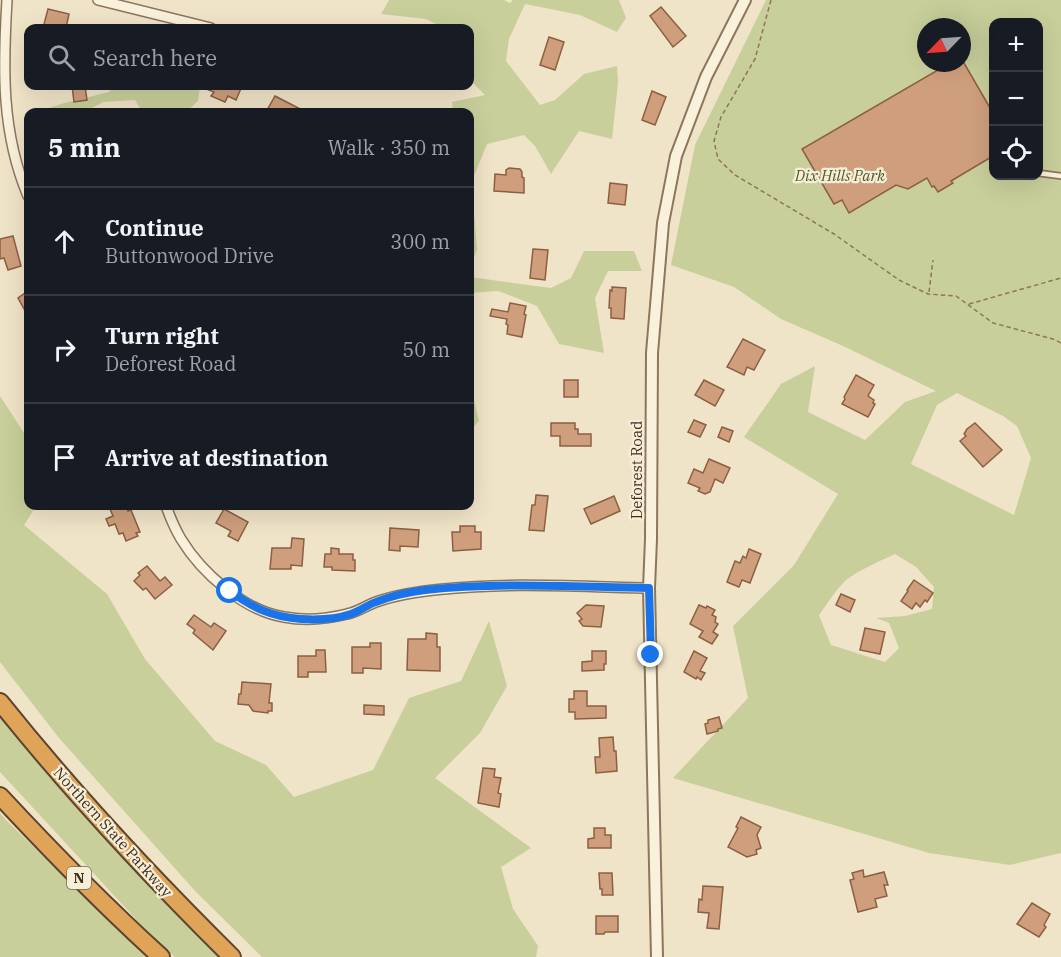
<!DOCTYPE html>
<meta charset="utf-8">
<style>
:root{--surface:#171b24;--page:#20242c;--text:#f1f3f6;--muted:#9ea1a6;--line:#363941}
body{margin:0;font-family:"IBM Plex Serif",serif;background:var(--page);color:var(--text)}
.controls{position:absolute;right:18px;top:18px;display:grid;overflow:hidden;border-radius:12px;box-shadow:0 6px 24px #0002}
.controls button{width:54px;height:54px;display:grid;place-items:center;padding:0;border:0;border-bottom:2px solid var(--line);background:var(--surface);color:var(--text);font:30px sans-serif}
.compass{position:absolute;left:917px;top:18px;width:54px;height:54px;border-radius:50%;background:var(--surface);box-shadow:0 6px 24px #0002;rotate:245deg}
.stop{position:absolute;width:18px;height:18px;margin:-14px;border:4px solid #1a73e8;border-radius:50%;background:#fff}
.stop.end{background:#1a73e8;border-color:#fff;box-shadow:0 2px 6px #0008}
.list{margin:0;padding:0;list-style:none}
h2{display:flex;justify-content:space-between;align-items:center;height:78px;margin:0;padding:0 24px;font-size:26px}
h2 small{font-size:20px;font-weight:400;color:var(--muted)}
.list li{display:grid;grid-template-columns:39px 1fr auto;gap:18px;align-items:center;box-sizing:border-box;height:108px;padding:0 24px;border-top:2px solid var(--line)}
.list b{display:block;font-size:22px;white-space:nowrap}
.list p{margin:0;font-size:20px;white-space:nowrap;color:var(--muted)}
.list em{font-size:20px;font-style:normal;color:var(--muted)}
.icon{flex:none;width:33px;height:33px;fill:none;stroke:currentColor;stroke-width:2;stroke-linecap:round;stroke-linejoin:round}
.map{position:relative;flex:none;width:1061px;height:957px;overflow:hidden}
.search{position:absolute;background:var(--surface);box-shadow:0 6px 24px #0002;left:24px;top:24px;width:450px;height:66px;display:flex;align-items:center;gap:15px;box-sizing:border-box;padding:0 21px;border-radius:12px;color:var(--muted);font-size:22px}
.panel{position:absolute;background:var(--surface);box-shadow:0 6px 24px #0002;left:24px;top:108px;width:450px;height:402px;border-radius:12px}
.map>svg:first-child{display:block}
.green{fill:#c9cf9b;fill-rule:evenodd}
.building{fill:#cf9f7d;stroke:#8d5f41;stroke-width:1.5}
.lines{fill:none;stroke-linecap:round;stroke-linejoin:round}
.service-casing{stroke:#8d765c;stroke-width:8}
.minor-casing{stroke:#8d765c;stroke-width:12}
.tertiary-casing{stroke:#8d765c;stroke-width:14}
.motorway-casing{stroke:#5b4430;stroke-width:20}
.path{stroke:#8d765c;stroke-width:1.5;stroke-dasharray:4.5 3;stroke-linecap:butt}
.service{stroke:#faf1dc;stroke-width:4.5}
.minor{stroke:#faf1dc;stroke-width:9}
.tertiary{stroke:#faf1dc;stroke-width:10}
.motorway{stroke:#e0a458;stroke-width:16}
.route{stroke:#1a73e8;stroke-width:8}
.labels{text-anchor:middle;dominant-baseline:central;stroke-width:4.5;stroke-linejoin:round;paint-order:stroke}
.shield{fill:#f7eed8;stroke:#756857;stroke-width:1.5}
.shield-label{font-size:14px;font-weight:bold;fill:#3d2e20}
.park-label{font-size:15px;font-style:italic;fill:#4d5a26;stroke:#f7eed8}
.street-label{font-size:15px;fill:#3d2e20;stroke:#f7eed8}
</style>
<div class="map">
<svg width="1061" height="957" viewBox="0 0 1061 957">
<rect width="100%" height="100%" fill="#f0e4c8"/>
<g class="green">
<polygon points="389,0 504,0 510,3 513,0 619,0 626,18 617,32 580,15 525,4 509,39 506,61 540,105 555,100 584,74 617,66 618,83 612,139 579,131 551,174 535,146 524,135 487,144 470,186 470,112 453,112 452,102 485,95 470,80 473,64 470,58 470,28 444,28 426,19 381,14"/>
<path d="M766,0H1061V853L1010,865L929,853L673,778L748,698L733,626L794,565L838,494L744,437L781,384L815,366L808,412L865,440L905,402L936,391L843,346L781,319L734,287L671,265L695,145ZM994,22H1038V176H994ZM926,27H962V63H926ZM957,393L1003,416L1017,426L1031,458L1014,515L911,464L937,405ZM895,554L916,567L934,587L932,609L905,616L876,618L889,623L899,648L885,662L831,645L819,615C827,604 835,591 845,581C855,572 882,560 895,554Z"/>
<polygon points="113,86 200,86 198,101 186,112 142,112 135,100 103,102 85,112 37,112 61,104 109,92"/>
<polygon points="470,205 474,212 477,250 470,266"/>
<polygon points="584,251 634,251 642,271 608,271 595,298 604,353 559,344 537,306 498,291 470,293 470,277 551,288 571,278"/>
<polygon points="470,383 479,421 470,431"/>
<polygon points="0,396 28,439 28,506 36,506 24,525 107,594 145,659 215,741 266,765 294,797 373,770 409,698 461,681 489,621 507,686 480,733 435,778 531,848 501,867 513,909 538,946 536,957 262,957 196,892 59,738 0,662"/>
<polygon points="0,711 226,957 175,957 158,943 0,772"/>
<polygon points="0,813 6,820 147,957 0,957"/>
</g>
<g class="building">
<polygon points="661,7 686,36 673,47 650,16"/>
<polygon points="48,9 69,14 66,28 43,28"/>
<polygon points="549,37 564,42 555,70 540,65"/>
<polygon points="950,63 964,63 993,113 993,156 951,181 953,183 938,192 934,186 932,187 927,178 908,189 896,185 849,213 842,200 834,204 802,149"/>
<polygon points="72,86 85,86 87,100 74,102"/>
<polygon points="199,86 242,86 236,100 228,96 225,102 211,96 214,92"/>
<polygon points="652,91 666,97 655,125 642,120"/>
<polygon points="275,96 306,112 266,112"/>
<polygon points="509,168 520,169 522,172 522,177 524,178 524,193 494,191 495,174 506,175 506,170"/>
<polygon points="610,183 627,185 625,205 608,203"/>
<polygon points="13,236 21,266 8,270 4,258 0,259 0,239"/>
<polygon points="533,249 548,250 545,280 530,278"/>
<polygon points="612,287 626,288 624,319 611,318 611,308 609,308 610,290 612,291"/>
<polygon points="28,291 28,316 18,298"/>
<polygon points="510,303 526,306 524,314 526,315 522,337 507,334 508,325 506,324 507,319 490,316 492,309 508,312"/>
<polygon points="743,339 765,350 754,370 747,367 744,375 727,367"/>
<polygon points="856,375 874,385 868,396 874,400 873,403 875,404 868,417 842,404 845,399 844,397"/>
<rect x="564" y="380" width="14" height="17"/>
<polygon points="704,380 724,390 715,406 695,395"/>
<polygon points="694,420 706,425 700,437 688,432"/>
<polygon points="551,423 575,423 575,429 578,429 578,434 591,434 591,446 560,446 560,436 551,436"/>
<polygon points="975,423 1002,450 983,467 960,441 966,436 964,434 967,429"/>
<polygon points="722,427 733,431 729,442 718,437"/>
<polygon points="709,459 730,468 723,483 715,479 710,492 705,494 698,491 700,488 688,483 694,469 703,473"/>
<polygon points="536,495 548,496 544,531 529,530 532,505 535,505"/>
<polygon points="614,496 620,511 591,524 584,509"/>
<polygon points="120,506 126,506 128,511 131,510 140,532 136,533 138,536 126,541 123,533 119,534 115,524 109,526 106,519 113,516 110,509"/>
<polygon points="224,509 248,522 238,541 228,536 231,531 216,523"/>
<polygon points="460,526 475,526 475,532 481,532 481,549 453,551 452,532 460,532"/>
<polygon points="390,528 419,530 418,547 400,546 400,551 389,550"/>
<polygon points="292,538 304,539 302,566 291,565 291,569 270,569 272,548 291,548"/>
<polygon points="331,548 339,549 339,554 353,554 353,560 355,560 355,571 332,570 332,567 324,567 325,554 331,554"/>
<polygon points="749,549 761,554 750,583 742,580 739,587 727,582 735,561 740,563 743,556 746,558"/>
<polygon points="147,566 160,581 165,577 172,585 155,599 146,588 143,590 134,581 140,575 138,573"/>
<polygon points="914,580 933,593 927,602 925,600 920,607 916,603 912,609 901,601 908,591 907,590"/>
<polygon points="841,594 855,600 850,612 836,605"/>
<polygon points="586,605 604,606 601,627 583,626 579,621 582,619 577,613"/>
<polygon points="699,605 706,608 707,606 715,610 712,615 716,617 715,622 718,624 713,632 718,635 712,644 699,637 703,631 690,624"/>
<polygon points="194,615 211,627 214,623 226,631 213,650 193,633 195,630 187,624"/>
<polygon points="865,628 885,632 880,654 860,650"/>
<polygon points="426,633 437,634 437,647 440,647 440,671 407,670 408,639 426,639"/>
<polygon points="370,643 381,643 381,669 363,668 363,673 352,673 352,647 370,647"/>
<polygon points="316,650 325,650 326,672 308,672 308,677 298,677 298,656 316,656"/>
<polygon points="592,651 606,651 606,664 604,664 604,670 582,671 582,662 592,661"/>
<polygon points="694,651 707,658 700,671 705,673 701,680 697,677 696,679 684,672"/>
<polygon points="242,682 271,684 269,703 272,703 272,711 268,711 268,713 253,711 249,705 238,704 239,694 241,694"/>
<polygon points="574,691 587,691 587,706 606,706 606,718 575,719 575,712 569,712 569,699 574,699"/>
<polygon points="364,705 384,706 384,715 364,714"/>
<polygon points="719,717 722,728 718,729 718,731 707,734 705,724 708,723 708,720"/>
<polygon points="613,737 614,751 616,751 617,771 596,773 595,757 600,757 599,738"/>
<polygon points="483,768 495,769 494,777 501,778 498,793 501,794 499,807 478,803"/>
<polygon points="741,817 761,827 757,835 761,848 756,850 757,854 747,857 728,847 738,828 736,827"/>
<polygon points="594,828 605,828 605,835 611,835 611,848 588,848 588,839 594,838"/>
<polygon points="863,870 864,877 884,872 888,885 884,885 887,896 875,899 877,907 858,912 850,880 854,879 852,873"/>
<polygon points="599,873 612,873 613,895 602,895 602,889 600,889"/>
<polygon points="703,886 723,887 719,929 707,928 709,913 698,912 699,899 702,900"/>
<polygon points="1032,903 1050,914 1044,925 1046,927 1039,937 1017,924"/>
<polygon points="596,916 618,916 618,932 605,932 604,934 596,934"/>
</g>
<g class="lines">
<defs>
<polyline id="service" points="1038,173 1061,176"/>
<g id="minor">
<path d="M7,0C3,67 1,132 28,196"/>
<polyline points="98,0 211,28"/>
<path d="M166,506C170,517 175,529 181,539C201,572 244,611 284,617C304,621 327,619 347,614C358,612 367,605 376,602C398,594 421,591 444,589C512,582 581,587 649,588"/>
</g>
<polyline id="tertiary" points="657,957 649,588 651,539 652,353 663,223 676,156 706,77 745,0"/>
<g id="motorway">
<path d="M0,702C72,792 150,876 232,957"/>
<path d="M0,796C52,852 105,906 161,957"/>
</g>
</defs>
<use href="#service" class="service-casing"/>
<use href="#minor" class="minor-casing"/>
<use href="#tertiary" class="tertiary-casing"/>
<use href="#motorway" class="motorway-casing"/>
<g class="path">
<polyline points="771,0 755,59 721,117 714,141 718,159 735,175 834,234 899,280 928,294 956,296 993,323 1053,339 1061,343"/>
<polyline points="929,292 933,260"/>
<polyline points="969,304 1061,278"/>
</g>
<use href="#service" class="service"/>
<use href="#minor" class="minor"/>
<use href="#tertiary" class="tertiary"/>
<use href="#motorway" class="motorway"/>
</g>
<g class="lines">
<path class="route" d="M230,591C253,608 272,617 301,619C317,620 336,619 351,614C360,611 367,605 376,602C391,596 409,592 425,590C499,582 575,587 649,588L651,655"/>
</g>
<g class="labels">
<rect class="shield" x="67" y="867" width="24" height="22" rx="4.5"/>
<g class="shield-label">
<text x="79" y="878">N</text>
</g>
<g class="park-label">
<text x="840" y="175">Dix Hills Park</text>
</g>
<g class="street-label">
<text transform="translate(636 470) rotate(-90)">Deforest Road</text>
<text transform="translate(113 832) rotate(48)">Northern State Parkway</text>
</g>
</g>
</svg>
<div class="controls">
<button>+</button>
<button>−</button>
<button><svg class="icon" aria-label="locate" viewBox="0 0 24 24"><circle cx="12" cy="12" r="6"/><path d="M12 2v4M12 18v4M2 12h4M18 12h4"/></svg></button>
</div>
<svg class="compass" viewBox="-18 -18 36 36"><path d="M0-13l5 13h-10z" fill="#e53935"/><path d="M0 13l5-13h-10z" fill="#9ea1a6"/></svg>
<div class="stop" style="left:230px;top:591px"></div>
<div class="stop end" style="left:651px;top:655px"></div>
<div class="search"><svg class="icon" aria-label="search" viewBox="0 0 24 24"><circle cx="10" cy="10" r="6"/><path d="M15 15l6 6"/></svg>Search here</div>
<section class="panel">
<h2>5 min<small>Walk · 350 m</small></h2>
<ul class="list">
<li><svg class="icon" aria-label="ahead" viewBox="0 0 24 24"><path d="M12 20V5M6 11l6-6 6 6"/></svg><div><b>Continue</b><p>Buttonwood Drive</p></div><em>300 m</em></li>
<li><svg class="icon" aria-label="right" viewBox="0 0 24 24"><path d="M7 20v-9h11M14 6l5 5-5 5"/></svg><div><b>Turn right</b><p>Deforest Road</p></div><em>50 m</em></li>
<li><svg class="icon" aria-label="arrive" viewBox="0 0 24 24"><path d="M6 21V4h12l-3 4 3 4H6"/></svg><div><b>Arrive at destination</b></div></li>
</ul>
</section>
</div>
